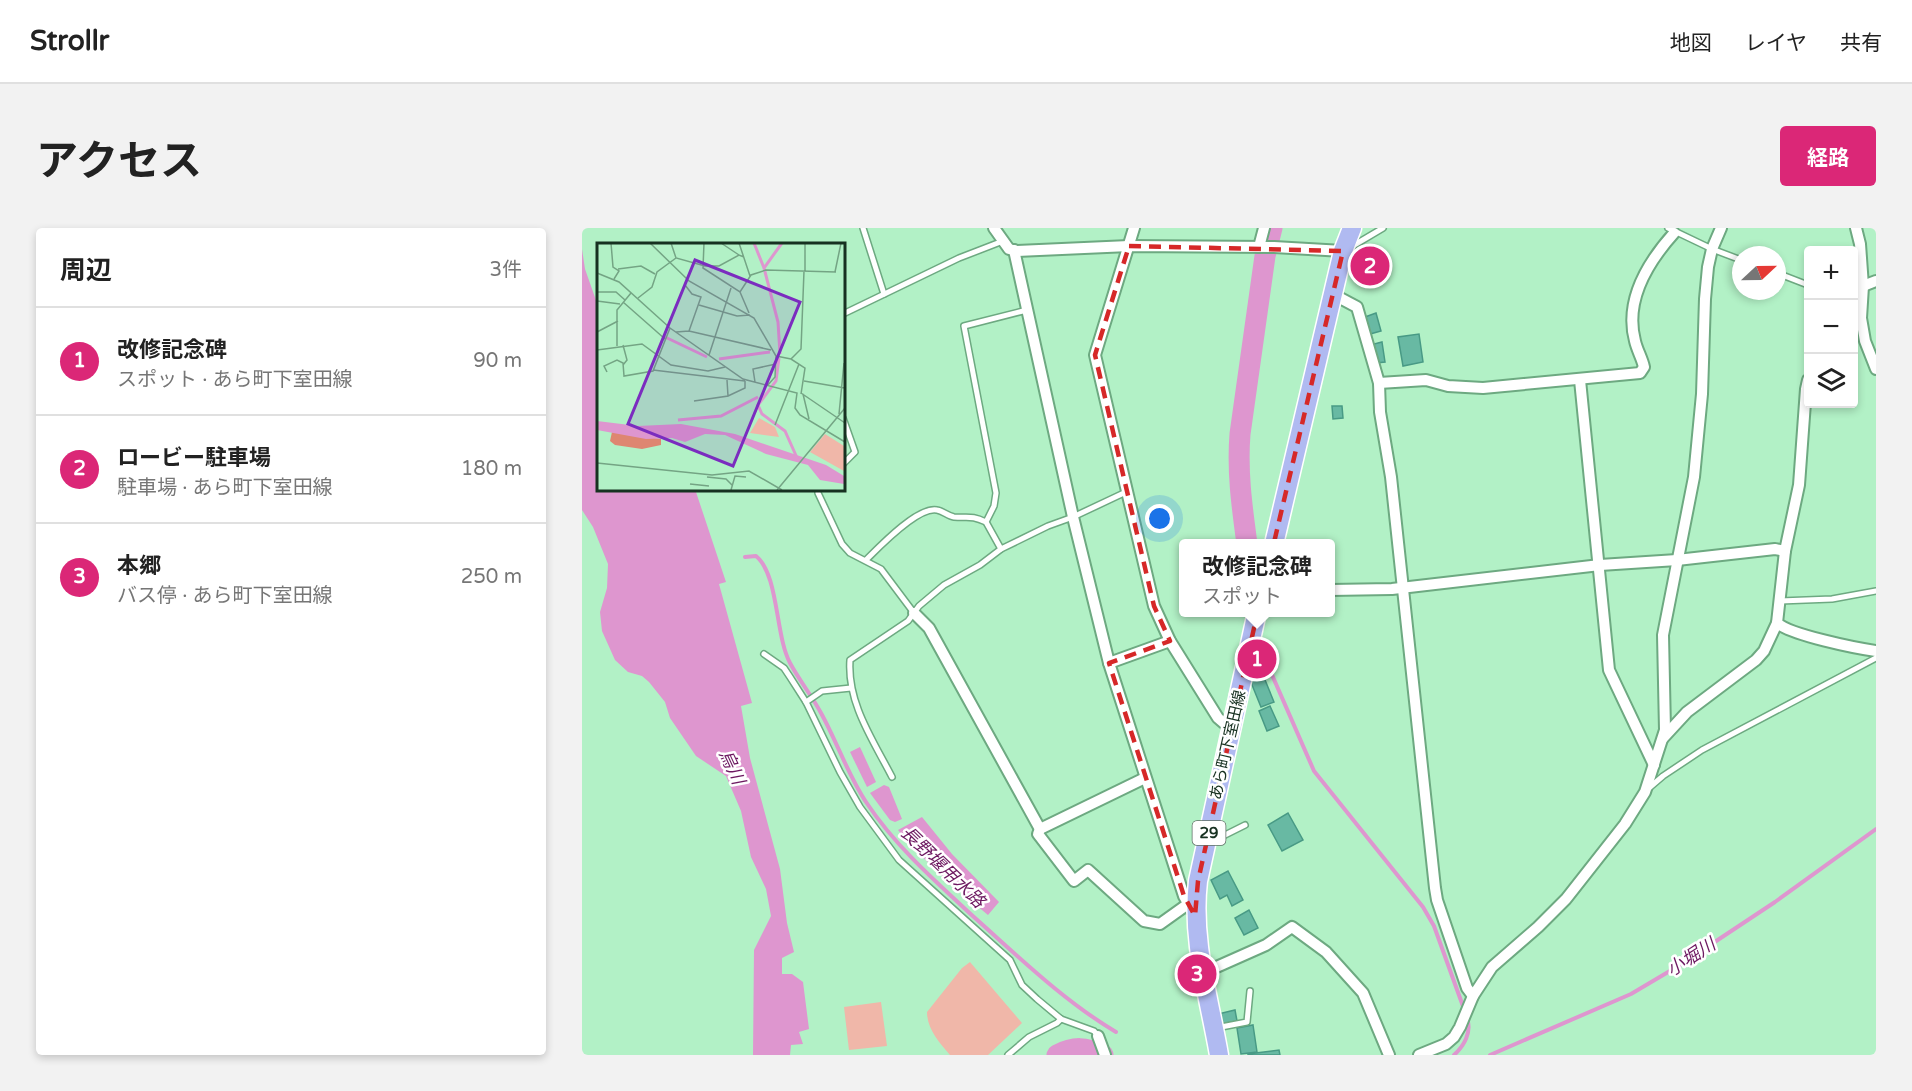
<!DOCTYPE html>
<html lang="ja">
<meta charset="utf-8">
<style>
:root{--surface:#fff;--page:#f2f2f2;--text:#222;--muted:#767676;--line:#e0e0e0;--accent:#db2777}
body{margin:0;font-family:"Varela Round","Noto Sans JP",sans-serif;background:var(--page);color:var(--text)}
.controls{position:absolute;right:18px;top:18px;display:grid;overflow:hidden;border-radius:6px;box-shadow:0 3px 9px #0003}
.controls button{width:54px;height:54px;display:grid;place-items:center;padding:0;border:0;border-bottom:2px solid var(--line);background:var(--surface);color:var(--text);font:30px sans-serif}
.compass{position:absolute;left:1150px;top:18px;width:54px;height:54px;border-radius:50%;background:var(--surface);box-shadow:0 3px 9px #0003;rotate:68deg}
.you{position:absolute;left:578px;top:291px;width:21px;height:21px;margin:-15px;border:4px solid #fff;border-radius:50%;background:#1a73e8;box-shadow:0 0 0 9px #1a73e833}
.badge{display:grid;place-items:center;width:39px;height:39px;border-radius:50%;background:var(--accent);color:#fff;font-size:20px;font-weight:700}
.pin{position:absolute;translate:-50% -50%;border:3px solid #fff;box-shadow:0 2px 6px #0006}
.popup{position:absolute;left:597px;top:311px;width:156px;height:78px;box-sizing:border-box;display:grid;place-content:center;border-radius:6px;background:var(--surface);filter:drop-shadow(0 2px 4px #0005);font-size:20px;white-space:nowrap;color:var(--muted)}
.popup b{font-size:22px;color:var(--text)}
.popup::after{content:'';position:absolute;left:50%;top:100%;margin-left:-12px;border:12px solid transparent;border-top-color:var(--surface)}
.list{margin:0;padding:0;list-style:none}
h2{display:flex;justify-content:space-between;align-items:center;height:78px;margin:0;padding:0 24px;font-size:26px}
h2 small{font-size:20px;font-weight:400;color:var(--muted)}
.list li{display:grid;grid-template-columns:39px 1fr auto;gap:18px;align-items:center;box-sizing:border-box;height:108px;padding:0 24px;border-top:2px solid var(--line)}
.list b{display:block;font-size:22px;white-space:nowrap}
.list p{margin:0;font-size:20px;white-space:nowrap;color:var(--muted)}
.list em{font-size:20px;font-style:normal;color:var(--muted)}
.icon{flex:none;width:33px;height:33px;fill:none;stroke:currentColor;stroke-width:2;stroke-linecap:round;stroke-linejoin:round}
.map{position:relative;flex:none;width:1294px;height:827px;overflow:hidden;border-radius:6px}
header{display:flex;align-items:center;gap:36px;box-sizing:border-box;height:84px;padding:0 30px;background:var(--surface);border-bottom:2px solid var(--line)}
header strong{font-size:28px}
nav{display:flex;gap:33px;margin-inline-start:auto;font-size:21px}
.intro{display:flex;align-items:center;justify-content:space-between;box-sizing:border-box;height:144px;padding:0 36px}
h1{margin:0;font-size:42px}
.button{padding:15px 27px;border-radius:6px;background:var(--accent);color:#fff;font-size:21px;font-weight:700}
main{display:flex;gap:36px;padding:0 36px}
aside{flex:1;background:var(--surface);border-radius:6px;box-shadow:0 3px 9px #0003}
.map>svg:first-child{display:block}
.green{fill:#f0b7a9}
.water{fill:#de96cf}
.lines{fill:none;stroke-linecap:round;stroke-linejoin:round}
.stream{stroke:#de96cf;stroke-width:4}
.river{stroke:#de96cf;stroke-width:21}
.building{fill:#68b9a3;stroke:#489a85;stroke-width:1.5}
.service-casing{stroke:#6da981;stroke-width:8}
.minor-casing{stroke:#6da981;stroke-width:14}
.primary-casing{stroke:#fff;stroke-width:21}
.service{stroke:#fff;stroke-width:5}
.minor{stroke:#fff;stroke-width:10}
.primary{stroke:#b0baf1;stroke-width:18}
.marked{fill:none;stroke:#d62828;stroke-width:4.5;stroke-dasharray:12 8;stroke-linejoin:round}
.labels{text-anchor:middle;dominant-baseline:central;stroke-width:5;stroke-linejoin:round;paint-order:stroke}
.shield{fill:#fff;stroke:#5d6f64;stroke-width:1.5}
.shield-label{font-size:15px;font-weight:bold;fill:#173121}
.street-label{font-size:16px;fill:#173121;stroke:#fff}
.water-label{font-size:18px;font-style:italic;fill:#6c1860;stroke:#fff}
.inset-river{fill:none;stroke:#de96cf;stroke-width:3}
.inset-road{fill:none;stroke:#74a484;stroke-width:1.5}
.view{fill:#7b2cbf;fill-opacity:0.15;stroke:#7b2cbf;stroke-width:3}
.inset-edge{fill:none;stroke:#173121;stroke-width:3}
</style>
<header>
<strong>Strollr</strong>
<nav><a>地図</a><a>レイヤ</a><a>共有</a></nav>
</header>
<div class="intro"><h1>アクセス</h1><a class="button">経路</a></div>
<main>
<aside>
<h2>周辺<small>3件</small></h2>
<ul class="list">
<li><span class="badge">1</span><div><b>改修記念碑</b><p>スポット · あら町下室田線</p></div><em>90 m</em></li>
<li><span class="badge">2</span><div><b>ロービー駐車場</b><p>駐車場 · あら町下室田線</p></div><em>180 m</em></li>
<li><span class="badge">3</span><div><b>本郷</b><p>バス停 · あら町下室田線</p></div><em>250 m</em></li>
</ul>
</aside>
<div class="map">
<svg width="1294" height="827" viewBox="0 0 1294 827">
<rect width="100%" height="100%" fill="#b2f1c6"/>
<g class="green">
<path d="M388,734L440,795L406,827H368C357,814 345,801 345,784L380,740Z"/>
<polygon points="299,774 305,818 267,822 262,779"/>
</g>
<g class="water">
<polygon points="0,21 3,41 16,78 16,261 113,261 144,354 137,356 170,475 159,478 168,530 198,641 205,695 212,724 200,730 200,746 210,746 221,754 227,801 217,804 221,816 209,817 208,827 171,827 172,722 189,688 184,661 169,629 159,583 144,548 114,528 88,490 83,474 67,454 60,448 46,444 33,432 20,403 18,384 25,360 26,336 11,299 0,282"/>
<polygon points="278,519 294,554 285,559 268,524"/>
<polygon points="302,557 307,559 320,591 313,594 308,592 288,565"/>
<path d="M340,589L370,626L417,674L406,687C374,660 342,634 316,602Z"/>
</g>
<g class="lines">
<g class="stream">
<path d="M163,329L174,328C197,347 193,407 208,435C217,452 230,468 239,485C255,514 266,547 284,574C314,619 354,654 393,690C438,730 482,773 534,804"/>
<polyline points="678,413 684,433 732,543 841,679 852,698 882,781"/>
<path d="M872,827C882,818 890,804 885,791"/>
<polyline points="908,827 1049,766 1098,737 1193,674 1294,601"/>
</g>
<g class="river">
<path d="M665,316C660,279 655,244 658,206L683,28L690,0"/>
<path d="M475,827C492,818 504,819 521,827"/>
</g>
</g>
<g class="building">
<polygon points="794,85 799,103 788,106 783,89"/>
<polygon points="837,106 841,134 821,138 816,109"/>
<polygon points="800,114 803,134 794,135 792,116"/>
<polygon points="750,178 760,178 761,190 751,191"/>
<polygon points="681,447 692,474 679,479 668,452"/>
<polygon points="688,478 697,498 685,503 677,483"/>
<polygon points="706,585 721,612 700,623 686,597"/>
<polygon points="646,643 661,672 650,678 645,667 638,671 629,652"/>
<polygon points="667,682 676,700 662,707 653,690"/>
<polygon points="653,782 655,793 638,796 636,786"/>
<polygon points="671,797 675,824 659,826 655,800"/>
<polygon points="697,822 698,827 666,827 666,826"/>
</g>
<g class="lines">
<defs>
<g id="service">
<polyline points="281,0 302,66"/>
<polyline points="1086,0 1130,21 1159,32"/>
<polyline points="769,19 801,0"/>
<polyline points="1195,45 1226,57"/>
<polyline points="261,86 377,30 421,13"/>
<polyline points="261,190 273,224 261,236"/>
<polyline points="236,261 236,265 260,316 268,325 299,341 332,385"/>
<polyline points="419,321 404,294 412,278 414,265 382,98 445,82"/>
<path d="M284,332C297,319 336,278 355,282C361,283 366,288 372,289C387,290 389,287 404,294"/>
<polyline points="1198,373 1250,371 1294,363"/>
<polyline points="182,426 202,440 208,449 224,474 258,544 278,579 317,632 428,732 440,757 455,771 479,791 512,803 516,808"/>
<polyline points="224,474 240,463 269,460"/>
<path d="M310,549C291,512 265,475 268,432L326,393L337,378L362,357L398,337L419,321L466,298L491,289L544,264"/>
<polyline points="1067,560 1081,548 1120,522 1294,430"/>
<polyline points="629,614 663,597"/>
<polyline points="634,800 665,794 668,763"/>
<polyline points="426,827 447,809 475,795 479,791"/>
</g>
<g id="minor">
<polyline points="412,0 427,21 435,23 547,18 692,19 761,23"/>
<polyline points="552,0 513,127 572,378 588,413 636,490 650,502"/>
<polyline points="1274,0 1278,16 1281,58 1279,90 1283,113 1294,141"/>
<polyline points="677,19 682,0"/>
<polyline points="432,22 491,289 527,435 602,668 612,686"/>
<polyline points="1272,64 1281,58 1294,53"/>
<polyline points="750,69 758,70 775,79 797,155 798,184 809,249 853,660 855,672 885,760 891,768"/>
<polyline points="998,152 1027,442 1072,537"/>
<path d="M1226,152L1224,161L1217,257L1203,323L1195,395C1209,407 1273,420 1294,423"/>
<path d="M797,155L844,152L866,158L901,160L1058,145L1062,139C1060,130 1055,122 1053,113C1042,72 1066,34 1092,5"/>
<polyline points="748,362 810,361 1018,337 1095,332 1193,321 1203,323"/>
<polyline points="332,385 347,400 458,601 563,550"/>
<polyline points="527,435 588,413"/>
<polyline points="1081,510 1105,484 1174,432 1182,423 1195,395"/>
<polyline points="458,601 456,606 492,653 506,642 562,693 578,696 606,676"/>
<polyline points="621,745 684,717 710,699 744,724 781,765 807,827"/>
<polyline points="516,808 523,827"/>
<polyline points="837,827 864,816 872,809 878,799 891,768 910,739 956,699 984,671 1043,596 1063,564 1083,502 1081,407 1112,249 1120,166 1123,71 1126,39 1130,21 1139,0"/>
</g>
<g id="primary">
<polyline points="692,316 761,23 770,0"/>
<path d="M637,827C627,769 609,712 616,653L675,384"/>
</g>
</defs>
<use href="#service" class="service-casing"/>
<use href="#minor" class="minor-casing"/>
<use href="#primary" class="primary-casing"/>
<use href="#service" class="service"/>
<use href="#minor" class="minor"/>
<use href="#primary" class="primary"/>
</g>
<path class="marked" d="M547,18L761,23L676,382L616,653L613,688L602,668L527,435L588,413L572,378L513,127Z"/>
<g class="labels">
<rect class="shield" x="610.5" y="593" width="33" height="24" rx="4.5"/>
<g class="shield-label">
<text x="627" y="605">29</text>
</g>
<g class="street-label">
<text transform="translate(646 517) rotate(-77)">あら町下室田線</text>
</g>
<g class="water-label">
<text transform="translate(150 539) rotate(65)">烏川</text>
<text transform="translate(361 639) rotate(44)">長野堰用水路</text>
<text transform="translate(1109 729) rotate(-33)">小堀川</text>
</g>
</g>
<g transform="translate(15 15)">
<rect width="248" height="248" fill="#b2f1c6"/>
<path d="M162,175L178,184L182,194L153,190ZM228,191L247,203V228L213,209Z" fill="#f0b7a9"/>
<path d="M15,189L64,196V202L45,206L18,202L13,198Z" fill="#de8671"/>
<path d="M0,178L41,183L84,181L138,191L229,222L247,233V241L223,237L211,222L169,211L128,192L108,191L88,199L75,195L49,196L0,187Z" fill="#de96cf"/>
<path class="inset-river" d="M157,0L167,25M68,94L110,114M183,111L181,79L167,25L185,0M182,115L179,138L161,162L165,171L188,188L201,217M122,116L173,109M81,177L124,173L161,154"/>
<path class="inset-road" d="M14,0L16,24L22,28L17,36M53,0L92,38L157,75L179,113L178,134L170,143M74,0L79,15L108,23H122L142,12L147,14M107,0L106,25L143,49L154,32L169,27L239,29M124,0L142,12M142,0L153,33M21,26L44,23L58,31M208,28V0M238,29L244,0M0,30L22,39L73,85L146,136L200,150L198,165L203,172L248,199M88,42L95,51L104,54L92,88M0,49H19L28,57M143,49L152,70M41,55L55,44L60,29L79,15M0,58L23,61M26,59L68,96M102,62L140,73L153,72M0,89L21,78M79,89L92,88L174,107M20,103V67L34,50M0,107L45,101L74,122L111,128L128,124M112,112L134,45M179,113L194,116L208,125L204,151M194,116L204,106L207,28M26,122L30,117L26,102M56,127L148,138M10,129L7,123L20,117L26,120L27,133L56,128L73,85M207,138L248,145M158,139L156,126L179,121M204,150L248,180M206,151L212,176M131,153L148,145V138M97,158L131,153L130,137M242,171L247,120M178,182L202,121M0,220L115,232L152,228L185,247M110,234L129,236L135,242M93,241L112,243M134,247L138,233L149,234M180,247L248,165"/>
<path class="view" d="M98,17L203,59L136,223L31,181Z"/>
<rect width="248" height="248" class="inset-edge"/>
</g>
</svg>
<div class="controls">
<button>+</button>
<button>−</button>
<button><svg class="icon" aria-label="layers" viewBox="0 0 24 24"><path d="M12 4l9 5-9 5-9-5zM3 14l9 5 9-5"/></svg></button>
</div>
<svg class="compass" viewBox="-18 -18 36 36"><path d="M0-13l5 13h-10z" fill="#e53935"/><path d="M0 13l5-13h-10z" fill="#767676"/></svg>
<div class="you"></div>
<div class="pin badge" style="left:675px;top:431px">1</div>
<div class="popup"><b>改修記念碑</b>スポット</div>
<div class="pin badge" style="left:788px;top:38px">2</div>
<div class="pin badge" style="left:615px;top:746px">3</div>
</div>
</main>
